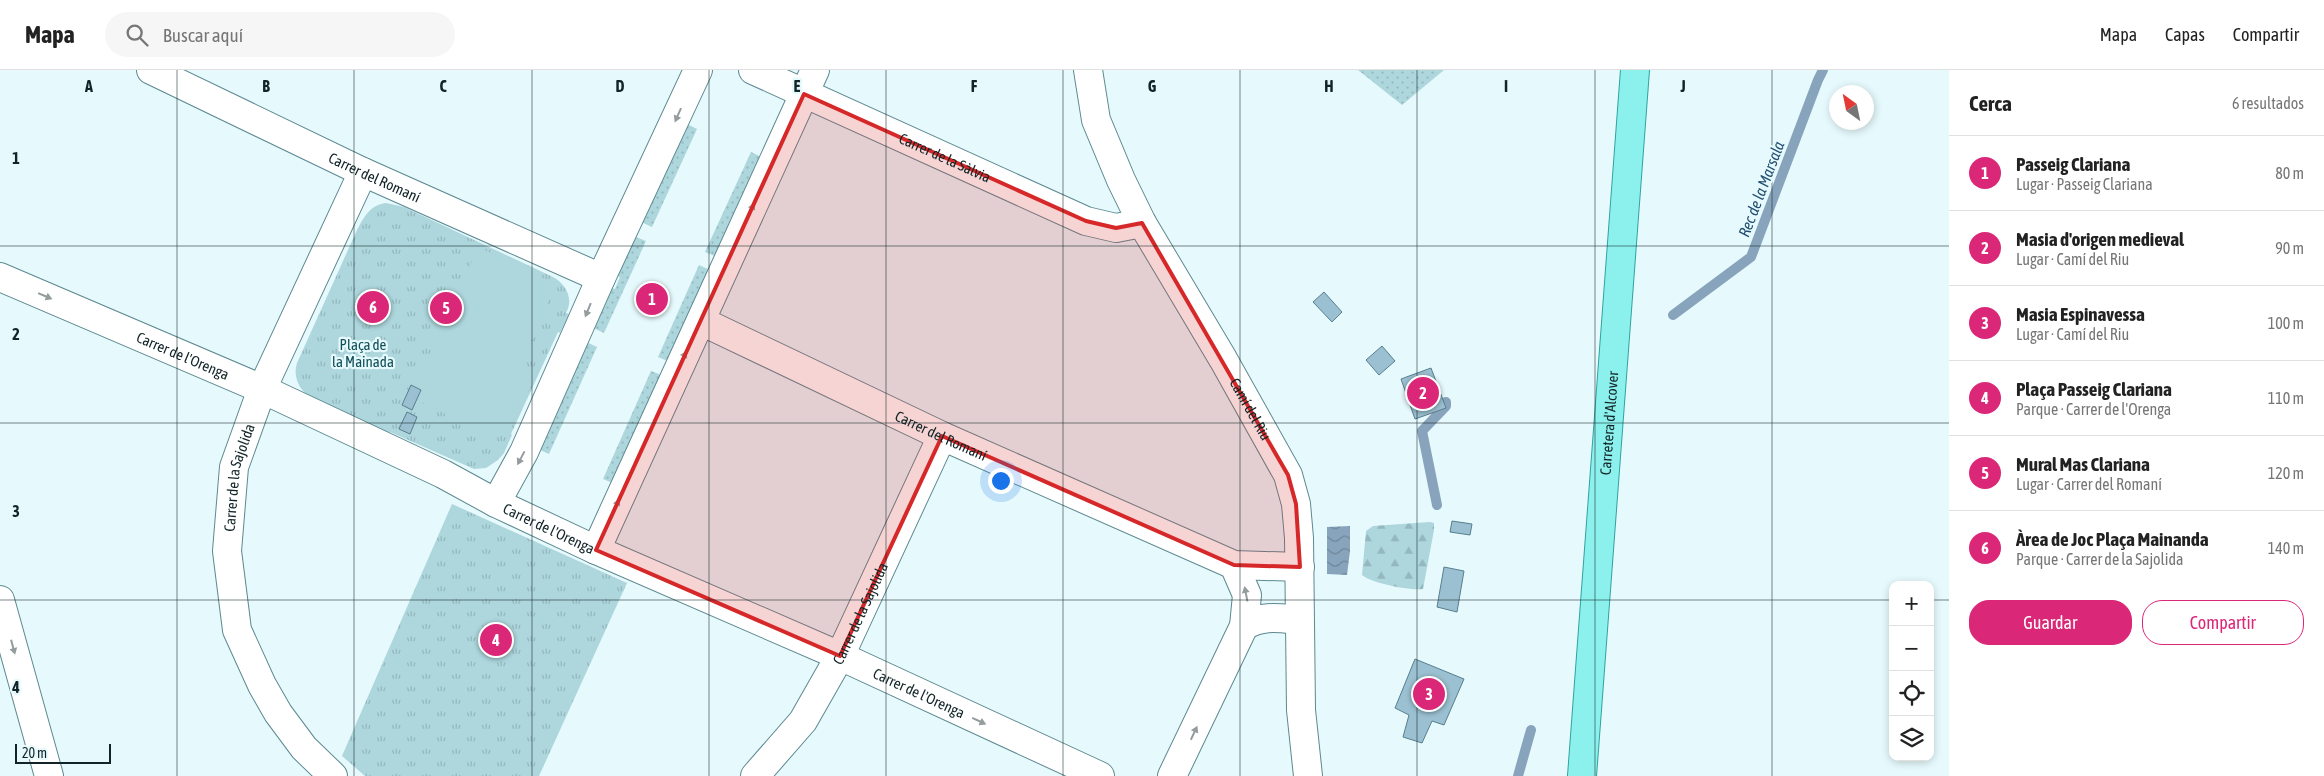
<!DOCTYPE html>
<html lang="es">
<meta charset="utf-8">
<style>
:root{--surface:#fff;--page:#f6f6f6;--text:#222;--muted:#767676;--line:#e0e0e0;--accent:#db2777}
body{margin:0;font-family:"Asap Condensed",sans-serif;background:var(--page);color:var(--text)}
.controls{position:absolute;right:15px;bottom:15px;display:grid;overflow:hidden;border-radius:10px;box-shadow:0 2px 8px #0003}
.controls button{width:45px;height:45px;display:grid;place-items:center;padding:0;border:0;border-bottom:1px solid var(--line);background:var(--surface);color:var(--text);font:25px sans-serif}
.compass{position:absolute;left:1829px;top:15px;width:45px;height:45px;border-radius:50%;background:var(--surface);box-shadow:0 2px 8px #0003;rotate:327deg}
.scale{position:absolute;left:15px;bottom:12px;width:96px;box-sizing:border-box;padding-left:5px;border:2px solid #122427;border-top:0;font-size:14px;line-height:18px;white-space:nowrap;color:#122427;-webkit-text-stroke:4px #e6f9fc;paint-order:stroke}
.you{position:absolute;left:1000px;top:410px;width:18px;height:18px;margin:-12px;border:4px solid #fff;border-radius:50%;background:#1a73e8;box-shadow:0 0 0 8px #1a73e833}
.badge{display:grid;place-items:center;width:32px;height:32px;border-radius:50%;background:var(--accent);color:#fff;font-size:16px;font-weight:700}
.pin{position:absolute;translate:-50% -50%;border:2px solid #fff;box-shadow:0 1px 5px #0006}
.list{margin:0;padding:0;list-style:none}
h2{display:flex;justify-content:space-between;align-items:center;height:65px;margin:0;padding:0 20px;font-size:21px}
h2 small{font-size:16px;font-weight:400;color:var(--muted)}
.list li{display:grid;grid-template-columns:32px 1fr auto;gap:15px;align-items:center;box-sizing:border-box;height:75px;padding:0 20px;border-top:1px solid var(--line)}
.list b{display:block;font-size:19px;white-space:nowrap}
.list p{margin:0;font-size:16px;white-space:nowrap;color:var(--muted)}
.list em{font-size:16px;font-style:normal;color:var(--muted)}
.actions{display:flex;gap:10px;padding:15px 20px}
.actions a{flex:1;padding:11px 0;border:1px solid var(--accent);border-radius:20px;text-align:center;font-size:18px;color:var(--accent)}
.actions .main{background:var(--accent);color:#fff}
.icon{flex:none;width:28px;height:28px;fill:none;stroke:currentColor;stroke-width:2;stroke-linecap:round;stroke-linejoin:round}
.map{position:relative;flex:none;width:1949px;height:706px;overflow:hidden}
header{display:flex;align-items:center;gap:30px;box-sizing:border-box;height:70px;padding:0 25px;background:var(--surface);border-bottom:1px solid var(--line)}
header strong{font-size:24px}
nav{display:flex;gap:28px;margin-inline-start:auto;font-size:18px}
.search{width:350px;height:45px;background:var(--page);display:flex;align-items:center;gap:12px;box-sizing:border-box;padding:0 18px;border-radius:28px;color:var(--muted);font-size:19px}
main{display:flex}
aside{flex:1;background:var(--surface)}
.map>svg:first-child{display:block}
.grass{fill:url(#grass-dots)}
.forest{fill:url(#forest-firs)}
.park{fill:url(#park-tufts)}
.pitch{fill:#add6dd}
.water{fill:url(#water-waves)}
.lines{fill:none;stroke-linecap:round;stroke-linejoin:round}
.stream{stroke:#88a4bc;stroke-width:10}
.building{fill:#9bc0d1;stroke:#587f8f}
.minor-casing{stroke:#5c8991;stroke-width:30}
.major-casing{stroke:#30a3a0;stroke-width:30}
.minor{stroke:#fff;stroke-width:28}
.major{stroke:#8cf1ed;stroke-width:28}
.oneway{fill:#949c9e}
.marked{fill:#d62828;fill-opacity:0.2;stroke:#d62828;stroke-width:4;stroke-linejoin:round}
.grid{fill:none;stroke:#122427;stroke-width:1;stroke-opacity:0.55}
.labels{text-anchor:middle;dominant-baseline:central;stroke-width:4.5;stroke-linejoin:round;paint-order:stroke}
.street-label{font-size:15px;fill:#122427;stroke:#e6f9fc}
.park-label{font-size:15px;fill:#104f58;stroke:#e6f9fc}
.water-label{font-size:16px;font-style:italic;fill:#245073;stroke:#e6f9fc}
.grid-label{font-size:16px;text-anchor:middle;font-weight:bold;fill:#122427;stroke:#e6f9fc;stroke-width:4.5;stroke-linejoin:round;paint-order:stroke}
</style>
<header>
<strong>Mapa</strong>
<div class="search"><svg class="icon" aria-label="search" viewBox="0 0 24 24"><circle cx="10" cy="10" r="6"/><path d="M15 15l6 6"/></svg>Buscar aquí</div>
<nav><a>Mapa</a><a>Capas</a><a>Compartir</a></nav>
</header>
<main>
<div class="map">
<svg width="1949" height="706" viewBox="0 0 1949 706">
<defs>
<pattern id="grass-dots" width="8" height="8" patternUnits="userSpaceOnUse" patternTransform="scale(1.25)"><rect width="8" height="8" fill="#add6dd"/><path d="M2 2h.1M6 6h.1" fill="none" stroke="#94b8be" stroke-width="1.8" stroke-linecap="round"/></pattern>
<pattern id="forest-firs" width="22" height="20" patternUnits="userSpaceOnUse" patternTransform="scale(1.25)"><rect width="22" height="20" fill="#add6dd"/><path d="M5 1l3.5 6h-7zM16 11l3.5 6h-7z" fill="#94b8be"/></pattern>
<pattern id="park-tufts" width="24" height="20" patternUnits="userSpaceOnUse" patternTransform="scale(1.25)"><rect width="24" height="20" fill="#add6dd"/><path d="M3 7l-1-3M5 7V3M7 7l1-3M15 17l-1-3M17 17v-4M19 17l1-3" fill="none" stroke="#94b8be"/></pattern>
<pattern id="water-waves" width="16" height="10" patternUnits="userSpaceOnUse" patternTransform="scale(1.25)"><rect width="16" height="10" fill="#88a4bc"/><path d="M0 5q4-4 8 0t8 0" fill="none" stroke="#6e8599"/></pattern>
</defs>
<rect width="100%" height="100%" fill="#e6f9fc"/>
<g class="grass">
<polygon points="1358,0 1444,0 1402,35"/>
<polygon points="685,53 697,59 652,157 639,151"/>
<polygon points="751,82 763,88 717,187 705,182"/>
<polygon points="633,166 646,171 604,263 591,257 609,217 615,219 620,207 615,205"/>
<polygon points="699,195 712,201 670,292 658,287"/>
<polygon points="584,271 597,277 549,384 536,378"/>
<polygon points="651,301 664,306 615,414 603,409"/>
</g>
<path class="forest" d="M1430,452L1434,453V460L1423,519C1410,521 1371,513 1362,505L1366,461L1373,456Z"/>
<g class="park">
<path d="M386,133L404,137L553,207C566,214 574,229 566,243L569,244L560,263L558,262L511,364L512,365L504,383L498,390L486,398L474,399L390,362L389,363C369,354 322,338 307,325C298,317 293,305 297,293L357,160C364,147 370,135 386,133Z"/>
<polygon points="452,434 627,513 539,706 365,706 342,686"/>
</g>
<polygon class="pitch" points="478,177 556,214 521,293 538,301 511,358 495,351 488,364 410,327"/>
<polygon class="water" points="1350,456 1350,481 1347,505 1327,504 1327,457"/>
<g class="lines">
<g class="stream">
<polyline points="1673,245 1751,187 1818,10 1823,0"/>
<polyline points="1437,435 1422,361 1446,336 1446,332"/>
<polyline points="1518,706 1531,660"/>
</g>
</g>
<g class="building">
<polygon points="1324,222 1342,242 1332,252 1313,232"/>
<polygon points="1382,276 1395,291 1379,305 1366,290"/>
<polygon points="1431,298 1446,338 1415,349 1401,309"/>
<polygon points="411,315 421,320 412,340 402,335"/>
<polygon points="407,342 417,347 410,364 399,359"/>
<polygon points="1452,451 1472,454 1470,465 1450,462"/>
<polygon points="1444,497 1464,501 1457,542 1437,537"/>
<polygon points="1415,589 1464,609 1444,655 1432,651 1422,673 1403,667 1409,645 1395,638"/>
</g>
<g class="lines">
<defs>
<g id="minor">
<path id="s1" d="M151,0L363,102L601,208"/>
<path id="s2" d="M753,0L1086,151L1116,158L1142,153"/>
<path id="s3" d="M1088,0L1096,50L1121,110L1142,153L1223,289L1288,405L1296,434L1299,468L1301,640L1308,706"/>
<path id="s4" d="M0,207L262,319L443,404L496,433L596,480L840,586L1100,706"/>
<path id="s5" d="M701,251L942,366L1234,495L1300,497"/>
<polyline points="496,433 524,382 601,208 698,0"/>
<polyline points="596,480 815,0"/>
<polyline points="0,530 49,706"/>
<path d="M1244,556C1262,545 1278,548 1299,550"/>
<path id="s6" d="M333,706L304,678L278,643L262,615L237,560L227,481L234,397L262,319L363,102"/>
<path id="s7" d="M755,706L803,651L840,586L942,366"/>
<polyline points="1172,706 1244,556 1247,525 1234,495"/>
</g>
<g id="major">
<path id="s8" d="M1582,706L1635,0"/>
</g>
</defs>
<use href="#minor" class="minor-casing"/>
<use href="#major" class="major-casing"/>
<use href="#minor" class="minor"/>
<use href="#major" class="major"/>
</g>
<defs><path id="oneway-solid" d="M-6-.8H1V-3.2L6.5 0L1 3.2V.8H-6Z" transform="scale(1.25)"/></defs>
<g class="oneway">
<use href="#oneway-solid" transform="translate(678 45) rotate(114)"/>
<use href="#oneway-solid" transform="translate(751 140) rotate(-65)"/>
<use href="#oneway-solid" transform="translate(45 226) rotate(23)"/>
<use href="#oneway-solid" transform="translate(588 240) rotate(112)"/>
<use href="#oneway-solid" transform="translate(683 288) rotate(-64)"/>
<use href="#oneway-solid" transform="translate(521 388) rotate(118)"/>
<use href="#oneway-solid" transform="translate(616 436) rotate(-65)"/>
<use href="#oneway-solid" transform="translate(1246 524) rotate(-101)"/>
<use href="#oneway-solid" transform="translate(13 577) rotate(75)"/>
<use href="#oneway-solid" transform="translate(979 651) rotate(25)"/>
<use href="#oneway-solid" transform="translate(1194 663) rotate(-65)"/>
</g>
<path class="marked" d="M804,24L1086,151L1116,158L1142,153L1288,405L1296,434L1300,497L1234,495L942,366L840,586L596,480Z"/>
<path class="grid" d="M177,0V706M354,0V706M532,0V706M709,0V706M886,0V706M1063,0V706M1240,0V706M1417,0V706M1595,0V706M1772,0V706M0,176H1949M0,353H1949M0,530H1893M1930,530H1949"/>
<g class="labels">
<g class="street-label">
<text stroke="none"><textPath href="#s2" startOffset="211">Carrer de la Sàlvia</textPath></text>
<text stroke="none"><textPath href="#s1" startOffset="248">Carrer del Romaní</textPath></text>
<text stroke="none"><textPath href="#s4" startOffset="199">Carrer de l'Orenga</textPath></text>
<text stroke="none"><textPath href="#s3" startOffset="379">Camí del Riu</textPath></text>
<text stroke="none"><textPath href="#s8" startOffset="354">Carretera d'Alcover</textPath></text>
<text stroke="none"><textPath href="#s5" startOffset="266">Carrer del Romaní</textPath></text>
<text stroke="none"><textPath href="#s6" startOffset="331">Carrer de la Sajolida</textPath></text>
<text stroke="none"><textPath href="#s4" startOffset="604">Carrer de l'Orenga</textPath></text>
<text stroke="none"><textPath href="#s7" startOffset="195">Carrer de la Sajolida</textPath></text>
<text stroke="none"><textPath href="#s4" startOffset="1009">Carrer de l'Orenga</textPath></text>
</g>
<g class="park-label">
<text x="363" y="274">Plaça de<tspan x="363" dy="17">la Mainada</tspan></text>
</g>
<g class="water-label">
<text transform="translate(1761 119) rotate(-69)">Rec de la Marsala</text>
</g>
</g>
<g class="grid-label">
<text x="89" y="22">A</text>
<text x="266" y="22">B</text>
<text x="443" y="22">C</text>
<text x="620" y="22">D</text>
<text x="797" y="22">E</text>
<text x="974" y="22">F</text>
<text x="1152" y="22">G</text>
<text x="1329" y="22">H</text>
<text x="1506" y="22">I</text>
<text x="1683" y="22">J</text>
<text x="16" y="94">1</text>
<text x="16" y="270">2</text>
<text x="16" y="447">3</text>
<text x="16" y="623">4</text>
</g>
</svg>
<div class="controls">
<button>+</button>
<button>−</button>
<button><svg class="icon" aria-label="locate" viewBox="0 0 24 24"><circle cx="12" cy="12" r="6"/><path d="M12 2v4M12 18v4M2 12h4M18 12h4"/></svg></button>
<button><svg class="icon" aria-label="layers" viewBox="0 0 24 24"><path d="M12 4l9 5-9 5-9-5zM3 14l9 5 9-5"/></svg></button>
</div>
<svg class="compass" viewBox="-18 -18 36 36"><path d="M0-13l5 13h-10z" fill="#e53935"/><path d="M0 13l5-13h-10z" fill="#767676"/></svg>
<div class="scale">20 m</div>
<div class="you"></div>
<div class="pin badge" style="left:652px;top:229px">1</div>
<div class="pin badge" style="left:1423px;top:323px">2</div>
<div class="pin badge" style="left:1429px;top:624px">3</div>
<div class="pin badge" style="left:496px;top:570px">4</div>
<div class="pin badge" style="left:446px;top:238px">5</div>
<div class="pin badge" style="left:373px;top:237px">6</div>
</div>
<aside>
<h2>Cerca<small>6 resultados</small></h2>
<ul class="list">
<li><span class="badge">1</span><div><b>Passeig Clariana</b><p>Lugar · Passeig Clariana</p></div><em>80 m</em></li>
<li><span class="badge">2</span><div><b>Masia d'origen medieval</b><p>Lugar · Camí del Riu</p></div><em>90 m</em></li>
<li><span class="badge">3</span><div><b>Masia Espinavessa</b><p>Lugar · Camí del Riu</p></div><em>100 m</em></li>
<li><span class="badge">4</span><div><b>Plaça Passeig Clariana</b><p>Parque · Carrer de l'Orenga</p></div><em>110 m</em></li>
<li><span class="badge">5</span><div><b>Mural Mas Clariana</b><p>Lugar · Carrer del Romaní</p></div><em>120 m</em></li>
<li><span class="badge">6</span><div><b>Àrea de Joc Plaça Mainanda</b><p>Parque · Carrer de la Sajolida</p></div><em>140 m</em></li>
</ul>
<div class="actions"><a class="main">Guardar</a><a>Compartir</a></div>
</aside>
</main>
